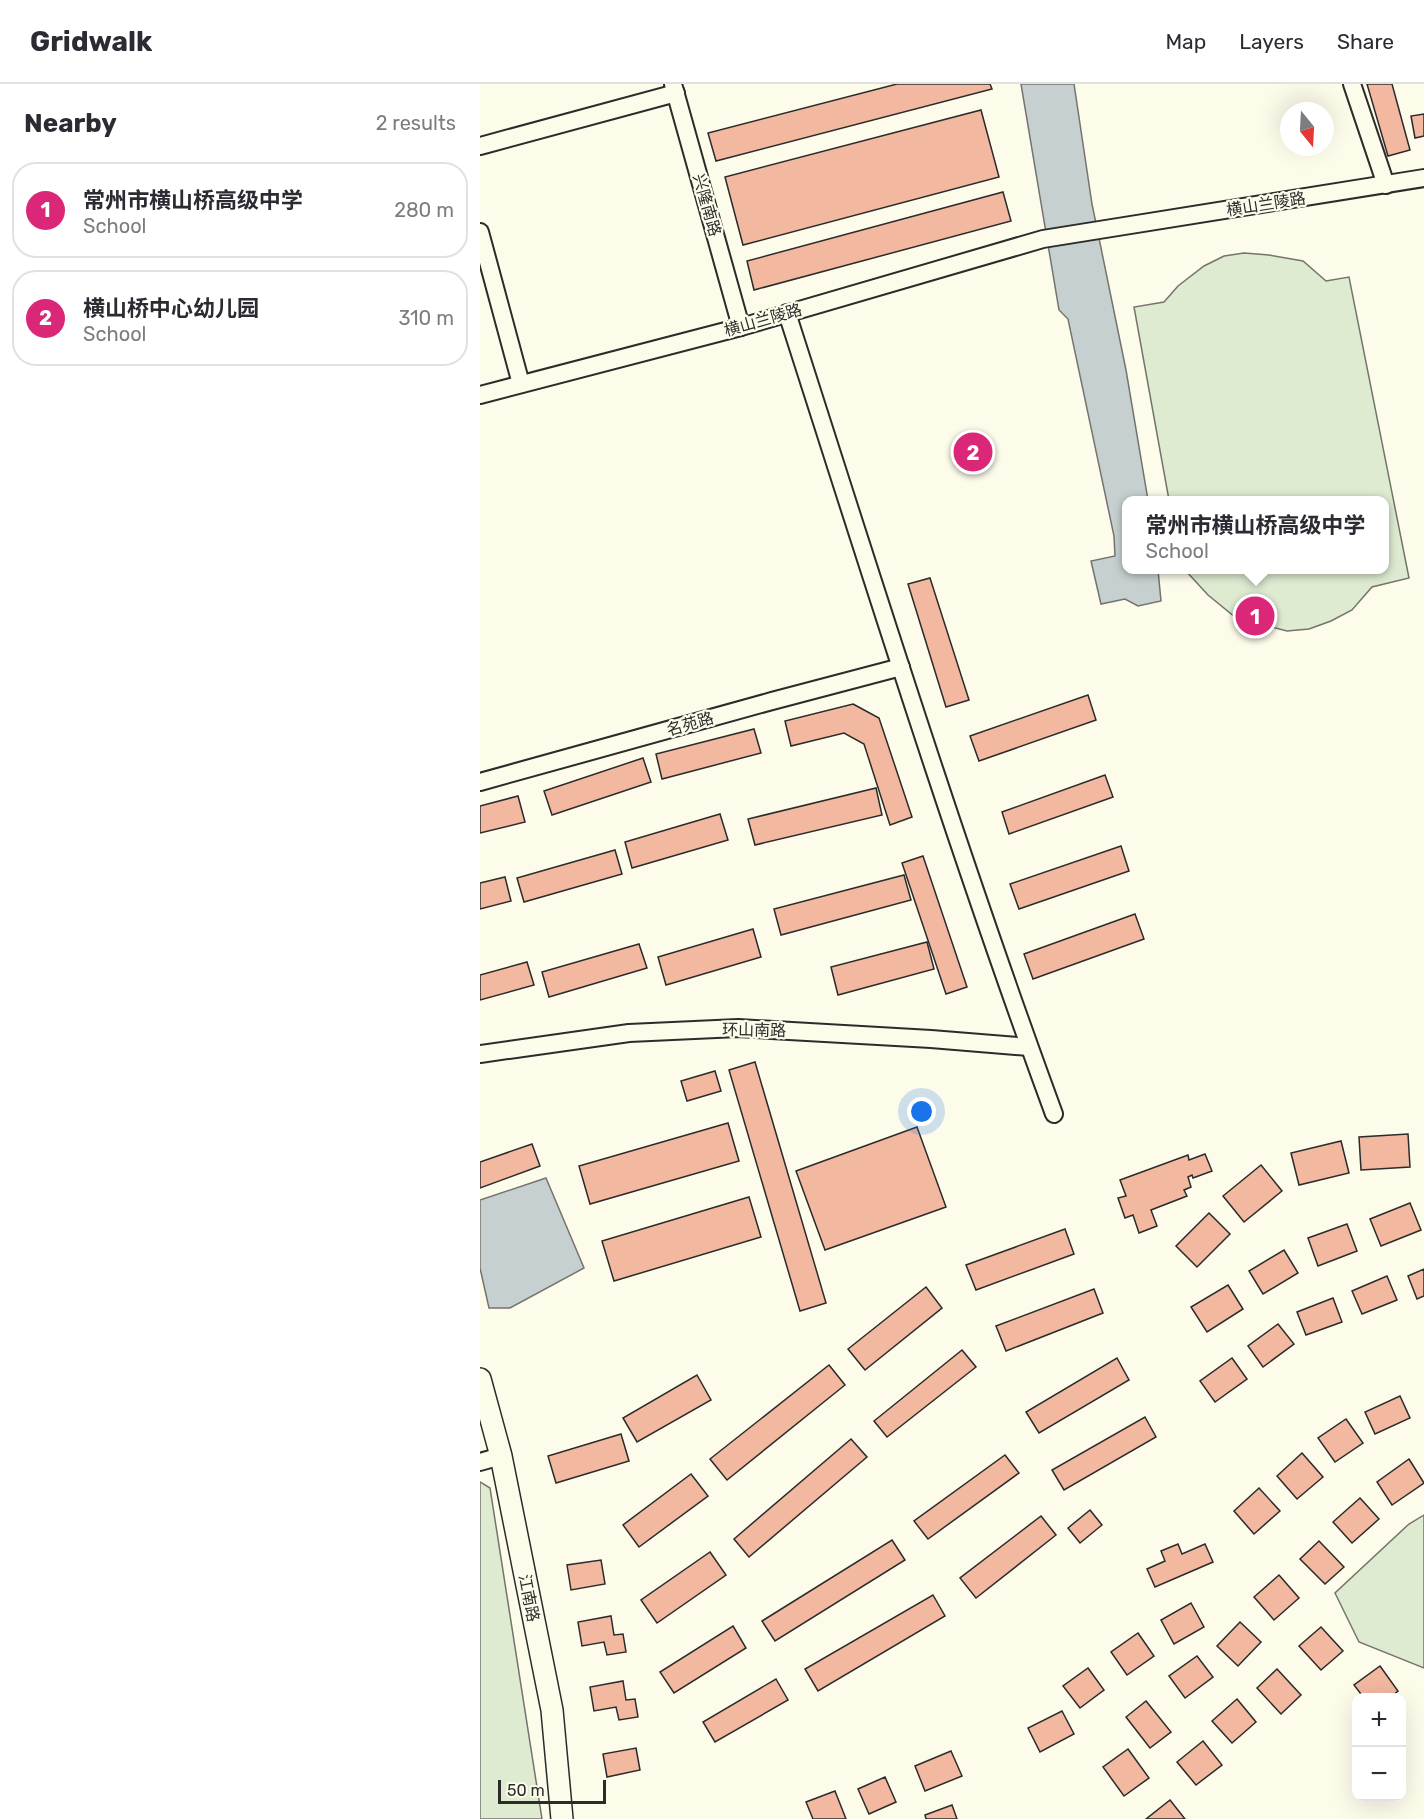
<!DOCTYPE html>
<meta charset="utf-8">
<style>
:root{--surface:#fff;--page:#f7f7f7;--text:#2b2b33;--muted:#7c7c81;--line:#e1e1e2;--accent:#db2777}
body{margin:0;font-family:Rubik,"Noto Sans SC",sans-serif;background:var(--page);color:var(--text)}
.controls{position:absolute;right:18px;bottom:18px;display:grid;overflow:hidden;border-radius:12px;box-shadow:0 6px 24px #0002}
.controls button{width:54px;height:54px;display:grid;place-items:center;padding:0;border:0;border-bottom:2px solid var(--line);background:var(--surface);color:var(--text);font:30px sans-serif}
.compass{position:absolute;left:800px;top:18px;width:54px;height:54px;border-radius:50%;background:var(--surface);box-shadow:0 6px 24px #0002;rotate:162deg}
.scale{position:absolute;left:18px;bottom:15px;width:108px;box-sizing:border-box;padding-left:6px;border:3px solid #2b2b2b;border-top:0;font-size:16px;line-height:21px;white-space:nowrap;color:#2b2b2b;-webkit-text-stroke:4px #fdfbea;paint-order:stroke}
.you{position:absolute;left:442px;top:1028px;width:21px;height:21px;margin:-15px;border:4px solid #fff;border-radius:50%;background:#1a73e8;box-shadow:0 0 0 9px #1a73e833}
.badge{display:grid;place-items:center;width:39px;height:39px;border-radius:50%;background:var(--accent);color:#fff;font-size:20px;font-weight:700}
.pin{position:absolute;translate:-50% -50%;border:3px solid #fff;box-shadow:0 2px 6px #0006}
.popup{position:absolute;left:642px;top:412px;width:267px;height:78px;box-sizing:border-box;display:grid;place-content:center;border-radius:12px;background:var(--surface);filter:drop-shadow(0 2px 4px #0005);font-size:20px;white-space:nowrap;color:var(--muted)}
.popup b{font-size:22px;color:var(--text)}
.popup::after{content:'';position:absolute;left:50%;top:100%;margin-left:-12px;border:12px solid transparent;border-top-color:var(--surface)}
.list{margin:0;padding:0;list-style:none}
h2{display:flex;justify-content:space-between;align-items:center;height:78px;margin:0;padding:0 24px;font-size:26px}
h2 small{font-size:20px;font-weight:400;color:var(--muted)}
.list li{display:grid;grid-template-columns:39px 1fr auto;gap:18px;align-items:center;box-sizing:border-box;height:96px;margin:0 12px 12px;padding:0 12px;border:2px solid var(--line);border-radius:24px}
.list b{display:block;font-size:22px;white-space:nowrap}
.list p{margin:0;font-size:20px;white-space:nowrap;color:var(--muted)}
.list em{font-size:20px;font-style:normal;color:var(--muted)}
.map{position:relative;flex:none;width:944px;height:1735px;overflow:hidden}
header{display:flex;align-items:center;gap:36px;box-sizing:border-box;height:84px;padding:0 30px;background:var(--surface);border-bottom:2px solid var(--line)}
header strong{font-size:28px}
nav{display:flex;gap:33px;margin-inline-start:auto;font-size:21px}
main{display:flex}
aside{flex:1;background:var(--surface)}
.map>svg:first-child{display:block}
.green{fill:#deebd1;stroke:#74746e;stroke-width:1.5}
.water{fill:#c7d0d0;stroke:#74746e;stroke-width:1.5}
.building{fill:#f2b8a0;stroke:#2b2b2b;stroke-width:1.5}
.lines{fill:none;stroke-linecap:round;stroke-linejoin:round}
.minor-casing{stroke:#2b2b2b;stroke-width:20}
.major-casing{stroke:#2b2b2b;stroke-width:24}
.minor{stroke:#fdfbea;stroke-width:16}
.major{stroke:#fdfbea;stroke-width:21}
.labels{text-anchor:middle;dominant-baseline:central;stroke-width:4.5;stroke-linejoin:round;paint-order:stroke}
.street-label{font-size:16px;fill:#2b2b2b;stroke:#fdfbea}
</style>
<header>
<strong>Gridwalk</strong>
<nav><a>Map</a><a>Layers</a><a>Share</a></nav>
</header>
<main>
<aside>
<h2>Nearby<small>2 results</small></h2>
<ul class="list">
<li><span class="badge">1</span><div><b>常州市横山桥高级中学</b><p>School</p></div><em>280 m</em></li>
<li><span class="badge">2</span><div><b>横山桥中心幼儿园</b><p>School</p></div><em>310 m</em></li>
</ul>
</aside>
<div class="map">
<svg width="944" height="1735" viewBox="0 0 944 1735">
<rect width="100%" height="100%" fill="#fdfbea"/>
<g class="green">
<polygon points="764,169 789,171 823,177 846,197 869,193 929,494 892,503 872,526 851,537 829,545 807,547 755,533 728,511 705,486 904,486 904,416 689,416 654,223 684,218 698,202 724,182 744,172"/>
<polygon points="0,1398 10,1404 62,1735 0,1735"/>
<polygon points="944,1431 944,1584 879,1558 855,1509 929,1440"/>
</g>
<g class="water">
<polygon points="541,0 594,0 612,120 646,286 668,416 646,416 646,486 678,486 681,517 658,522 645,515 621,520 611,477 635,472 634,452 588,235 579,226"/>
<polygon points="66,1094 104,1184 30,1224 9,1224 0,1184 0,1116"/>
</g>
<g class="building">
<polygon points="417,0 510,0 512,5 236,77 228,49"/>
<polygon points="887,0 912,0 930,66 908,72"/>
<polygon points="501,26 519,93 263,161 245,93"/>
<polygon points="944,30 944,52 935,54 931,32"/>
<polygon points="523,108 531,137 274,206 267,177"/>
<polygon points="450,494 489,616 466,623 428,500"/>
<polygon points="608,611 616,636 499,677 490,652"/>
<polygon points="373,620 399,634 432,733 410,741 384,660 364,649 311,662 305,637"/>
<polygon points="274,645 281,669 182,695 176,670"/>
<polygon points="163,674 171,698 72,731 64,707"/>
<polygon points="625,691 633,713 529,750 522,728"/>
<polygon points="396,704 402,731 275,761 268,735"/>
<polygon points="38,712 45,738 0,749 0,722"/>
<polygon points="240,730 248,756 152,784 145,758"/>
<polygon points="641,762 649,787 539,825 530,800"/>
<polygon points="135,766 142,790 44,818 37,794"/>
<polygon points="443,772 487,903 466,910 422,779"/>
<polygon points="424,791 431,816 301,851 294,825"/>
<polygon points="25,793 31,817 0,825 0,799"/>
<polygon points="655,830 664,855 553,895 544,870"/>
<polygon points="273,845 281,873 186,901 178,873"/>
<polygon points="447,858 454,885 358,911 351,883"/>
<polygon points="159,860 167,884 69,913 62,888"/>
<polygon points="47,878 54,901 0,916 0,891"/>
<polygon points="275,978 346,1219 320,1227 249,986"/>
<polygon points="235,987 241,1007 207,1017 201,997"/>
<polygon points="248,1039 259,1077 110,1120 99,1082"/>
<polygon points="437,1043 466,1123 345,1166 316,1087"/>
<polygon points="928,1050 930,1083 881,1086 879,1053"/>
<polygon points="861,1057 869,1089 819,1101 811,1069"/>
<polygon points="52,1060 60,1082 0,1104 0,1078"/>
<polygon points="725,1070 732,1087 713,1094 712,1091 708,1093 711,1103 704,1106 707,1112 671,1126 677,1142 659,1149 653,1131 645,1134 638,1114 646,1112 640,1096 708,1071 709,1076"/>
<polygon points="781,1081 802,1107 764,1138 743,1112"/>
<polygon points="269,1113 281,1153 134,1197 122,1157"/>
<polygon points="930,1119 941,1146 901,1162 890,1135"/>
<polygon points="729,1129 750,1150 717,1183 696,1162"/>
<polygon points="867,1140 877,1167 838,1182 828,1154"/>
<polygon points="585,1145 594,1170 496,1206 486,1181"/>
<polygon points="804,1166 818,1189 783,1210 769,1187"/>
<polygon points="944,1185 944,1212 937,1215 928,1192"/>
<polygon points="907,1192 917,1216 882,1230 872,1207"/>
<polygon points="748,1201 763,1225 727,1248 711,1223"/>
<polygon points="446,1203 462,1224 385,1286 368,1265"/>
<polygon points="614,1205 623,1229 526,1267 516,1242"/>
<polygon points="853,1214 862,1238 826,1251 817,1228"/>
<polygon points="798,1240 814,1260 783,1283 768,1262"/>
<polygon points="482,1266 496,1283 407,1353 394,1337"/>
<polygon points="637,1274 649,1296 559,1349 546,1328"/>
<polygon points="752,1274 767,1295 735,1318 720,1297"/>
<polygon points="349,1281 365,1301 247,1396 230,1375"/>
<polygon points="217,1291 231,1316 157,1358 143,1334"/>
<polygon points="920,1312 930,1334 895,1350 885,1328"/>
<polygon points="665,1333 676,1353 584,1406 572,1386"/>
<polygon points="866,1335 883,1359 855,1378 838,1354"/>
<polygon points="141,1350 149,1377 76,1399 68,1372"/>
<polygon points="371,1355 387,1373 269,1473 254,1455"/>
<polygon points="822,1369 843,1393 817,1415 797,1392"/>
<polygon points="525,1371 539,1389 448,1455 434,1437"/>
<polygon points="929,1375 944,1399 912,1421 897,1398"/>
<polygon points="211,1390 228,1412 159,1463 143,1441"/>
<polygon points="779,1404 800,1427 774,1450 754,1427"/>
<polygon points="880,1414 899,1435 872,1459 853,1438"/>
<polygon points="610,1426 622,1441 600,1459 588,1444"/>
<polygon points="561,1432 576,1451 496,1514 480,1494"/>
<polygon points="412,1456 425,1476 295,1557 282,1537"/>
<polygon points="839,1457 864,1483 845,1500 820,1475"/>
<polygon points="698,1460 702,1470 725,1460 733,1478 675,1503 667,1485 685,1477 681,1467"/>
<polygon points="230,1468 246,1491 177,1539 161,1516"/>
<polygon points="121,1476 125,1500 91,1506 87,1481"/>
<polygon points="799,1491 819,1514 794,1536 774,1513"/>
<polygon points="453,1511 465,1532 338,1607 325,1585"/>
<polygon points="711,1519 724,1543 694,1560 681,1536"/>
<polygon points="131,1532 134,1551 143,1550 146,1568 127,1571 124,1558 102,1562 98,1538"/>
<polygon points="760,1538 781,1558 758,1582 737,1562"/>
<polygon points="253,1542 266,1564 194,1609 180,1588"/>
<polygon points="841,1543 863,1567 841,1586 819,1562"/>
<polygon points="658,1549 674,1572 647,1591 631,1568"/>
<polygon points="717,1572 733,1593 705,1614 689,1592"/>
<polygon points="900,1582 918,1607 909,1614 884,1614 874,1601"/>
<polygon points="608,1584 624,1606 600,1624 583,1602"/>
<polygon points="797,1585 821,1611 801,1630 777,1604"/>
<polygon points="296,1595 308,1616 235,1658 223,1638"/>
<polygon points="143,1597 146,1616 155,1615 158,1633 139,1636 136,1623 114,1627 110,1603"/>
<polygon points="757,1615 776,1638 752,1659 732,1637"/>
<polygon points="666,1617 691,1648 670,1664 646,1633"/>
<polygon points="582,1627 594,1650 560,1668 548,1644"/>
<polygon points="723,1657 742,1681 716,1701 697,1678"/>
<polygon points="156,1664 160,1686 127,1693 123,1670"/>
<polygon points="648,1665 669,1694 644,1712 623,1683"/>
<polygon points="471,1667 482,1692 445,1707 435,1682"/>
<polygon points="405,1693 416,1718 389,1730 378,1705"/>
<polygon points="355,1707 366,1735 333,1735 326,1718"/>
<polygon points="690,1716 705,1735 666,1735"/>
<polygon points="472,1721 477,1735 446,1735 445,1731"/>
</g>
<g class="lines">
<defs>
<g id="minor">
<polyline points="193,0 261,243"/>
<polyline points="872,0 906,101"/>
<polyline points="0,62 196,9"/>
<polyline points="0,148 41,300"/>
<path d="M307,229C393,497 477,766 574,1030"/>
<polyline points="0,311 261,243 563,155 944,94"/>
<polyline points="0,698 292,617 421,583"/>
<polyline points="0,970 149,949 258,944 451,955 549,963"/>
<polyline points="0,1378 21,1372"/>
</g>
<polyline id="major" points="0,1295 21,1372 72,1626 82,1735"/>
</defs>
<use href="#minor" class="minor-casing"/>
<use href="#major" class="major-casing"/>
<use href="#minor" class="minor"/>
<use href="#major" class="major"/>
</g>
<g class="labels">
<g class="street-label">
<text transform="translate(786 120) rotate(-9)">横山兰陵路</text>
<text transform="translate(227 121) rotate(74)">兴隆南路</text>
<text transform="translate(283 236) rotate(-16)">横山兰陵路</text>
<text transform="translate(210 640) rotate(-16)">名苑路</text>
<text transform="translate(274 946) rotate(1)">环山南路</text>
<text transform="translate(49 1514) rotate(79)">江南路</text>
</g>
</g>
</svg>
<div class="controls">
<button>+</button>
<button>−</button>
</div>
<svg class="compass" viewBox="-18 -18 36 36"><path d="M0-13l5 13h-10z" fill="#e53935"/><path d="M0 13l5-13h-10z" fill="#7c7c81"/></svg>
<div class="scale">50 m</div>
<div class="you"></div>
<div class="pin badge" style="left:775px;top:532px">1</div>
<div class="popup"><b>常州市横山桥高级中学</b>School</div>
<div class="pin badge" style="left:493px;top:368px">2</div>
</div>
</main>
